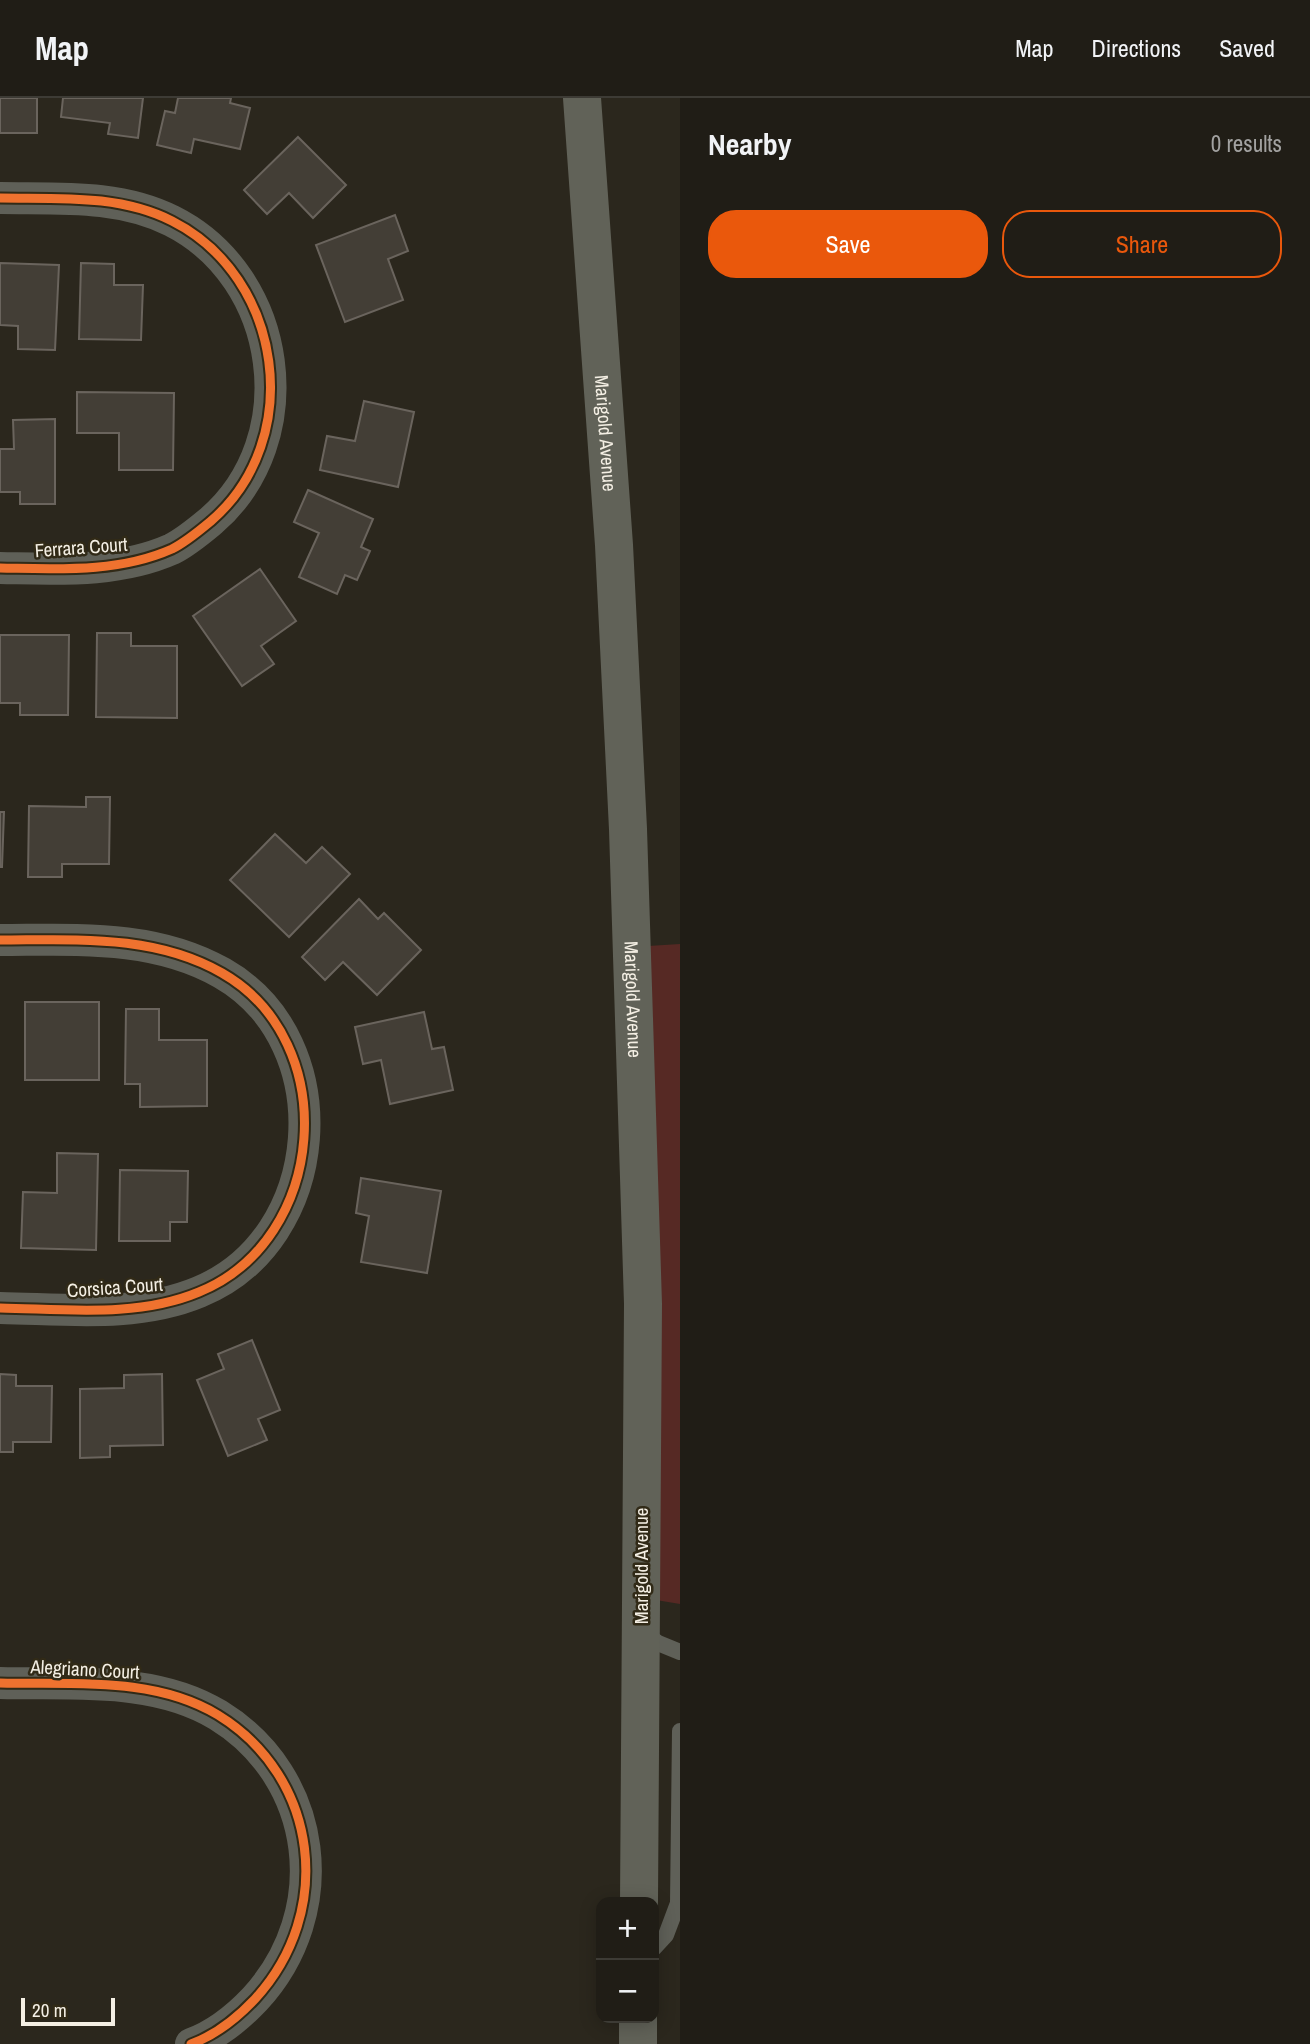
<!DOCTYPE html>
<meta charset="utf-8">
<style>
:root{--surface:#201d16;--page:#28261f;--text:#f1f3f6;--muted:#a2a2a1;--line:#3d3b35;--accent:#ea580c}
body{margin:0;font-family:"Archivo Narrow",sans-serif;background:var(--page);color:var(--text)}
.controls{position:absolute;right:21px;bottom:21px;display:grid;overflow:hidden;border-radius:14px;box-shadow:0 4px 18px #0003}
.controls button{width:63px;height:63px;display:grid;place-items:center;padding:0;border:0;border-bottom:2px solid var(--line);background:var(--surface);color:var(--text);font:35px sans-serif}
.scale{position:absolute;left:21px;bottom:18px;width:94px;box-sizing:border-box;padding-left:7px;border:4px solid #f4efe4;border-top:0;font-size:19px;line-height:24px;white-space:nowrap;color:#f4efe4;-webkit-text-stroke:5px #312a17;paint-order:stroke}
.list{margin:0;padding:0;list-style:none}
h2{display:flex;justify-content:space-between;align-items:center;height:91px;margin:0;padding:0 28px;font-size:30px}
h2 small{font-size:23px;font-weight:400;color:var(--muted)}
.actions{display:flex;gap:14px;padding:21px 28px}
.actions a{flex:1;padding:16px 0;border:2px solid var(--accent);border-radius:28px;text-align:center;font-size:24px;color:var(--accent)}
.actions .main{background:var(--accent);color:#fff}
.map{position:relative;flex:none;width:680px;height:1946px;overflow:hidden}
header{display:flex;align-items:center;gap:42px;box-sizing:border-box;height:98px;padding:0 35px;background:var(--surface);border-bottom:2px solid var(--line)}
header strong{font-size:33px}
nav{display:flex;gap:38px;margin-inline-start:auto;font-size:24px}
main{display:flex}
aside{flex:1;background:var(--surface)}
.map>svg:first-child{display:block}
.green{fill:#562924}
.building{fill:#433e36;stroke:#6a645d;stroke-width:2}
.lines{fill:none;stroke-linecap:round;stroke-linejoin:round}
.service{stroke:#5f6058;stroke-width:16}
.minor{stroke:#5f6058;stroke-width:32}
.secondary{stroke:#616258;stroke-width:38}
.cycleway-casing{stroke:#312a17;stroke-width:13}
.cycleway{stroke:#ef722f;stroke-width:9}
.labels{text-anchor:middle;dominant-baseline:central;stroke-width:5;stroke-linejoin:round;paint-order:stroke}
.street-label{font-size:19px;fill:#f4efe4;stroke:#312a17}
</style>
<header>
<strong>Map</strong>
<nav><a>Map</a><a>Directions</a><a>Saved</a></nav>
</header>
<main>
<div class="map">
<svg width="680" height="1946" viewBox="0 0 680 1946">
<rect width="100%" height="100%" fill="#2b271d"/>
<polygon class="green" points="680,846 680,1506 656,1502 648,848"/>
<g class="building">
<rect x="0" y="0" width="37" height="35"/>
<polygon points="63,0 143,0 138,40 108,36 110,25 61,19"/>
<polygon points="178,0 231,0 230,5 250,10 240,51 194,41 191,55 157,47 165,13 175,15"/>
<polygon points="298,39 346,87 313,120 289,95 267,116 244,92"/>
<polygon points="395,117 408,153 388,161 403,202 345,224 316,147"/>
<polygon points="0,165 59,167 55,252 18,251 18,228 0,227"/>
<polygon points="81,165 114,166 114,187 143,187 141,242 79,241"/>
<polygon points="77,294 174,295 173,372 119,372 119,335 77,335"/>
<polygon points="364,303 414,314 398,389 320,372 327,338 355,343"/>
<polygon points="55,321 55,406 20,406 20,394 0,394 0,351 14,351 13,322"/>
<polygon points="308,392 373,421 361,449 370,453 357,482 345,477 337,496 299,479 319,435 294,424"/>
<polygon points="260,471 296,523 261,548 274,566 242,588 193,518"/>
<polygon points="97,535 131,535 131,548 177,548 177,620 96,619"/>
<polygon points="0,537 69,537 68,617 20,617 20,605 0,605"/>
<polygon points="86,699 110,699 109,766 62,766 62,779 28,779 29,708 86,709"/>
<polygon points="0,714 4,714 2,769 0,769"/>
<polygon points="275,736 306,765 322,749 350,776 289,839 230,782"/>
<polygon points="359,801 378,821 384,815 421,852 377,897 343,864 325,882 302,859"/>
<rect x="25" y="904" width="74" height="78"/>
<polygon points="126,911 159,911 159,942 207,942 207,1008 140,1009 140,986 125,986"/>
<polygon points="424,914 432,951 444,949 453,992 390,1006 381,962 363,966 355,929"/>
<polygon points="57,1055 98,1056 96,1152 21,1150 23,1094 57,1095"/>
<polygon points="120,1072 188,1073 187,1124 170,1124 170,1143 119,1143"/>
<polygon points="361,1080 441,1093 427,1175 361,1164 369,1118 356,1115"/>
<polygon points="252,1242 280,1312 258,1321 267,1342 228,1358 197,1282 224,1271 218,1256"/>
<polygon points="0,1276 16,1277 16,1288 52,1288 51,1344 13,1344 13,1354 0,1354"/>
<polygon points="162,1276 163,1347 110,1348 110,1359 80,1360 80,1291 124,1290 124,1277"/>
</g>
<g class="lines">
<g class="service">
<polyline points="643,1534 658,1545 680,1554"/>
<polyline points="654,1850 666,1837 678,1805 680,1633"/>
</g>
<g class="minor">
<path d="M0,100C57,101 119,96 172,123C283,179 306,341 211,423C199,433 186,444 172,451C118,475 58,471 0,470"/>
<path d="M0,842C75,842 154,836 222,875C343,944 327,1142 199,1194C137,1220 65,1211 0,1210"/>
<path d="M0,1585C72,1587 154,1578 218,1617C319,1679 335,1814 255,1901C237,1920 216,1937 191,1946"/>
</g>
<g class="secondary">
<path id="s1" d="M582,0L614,447L628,731L643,1206L639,1804"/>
<polyline points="638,1946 638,1920"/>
</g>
<defs>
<g id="cycleway">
<path d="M0,100C57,101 119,96 172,123C283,179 306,341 211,423C199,433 186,444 172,451C118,475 58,471 0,470"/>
<path d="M0,842C75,842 154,836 222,875C343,944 327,1142 199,1194C137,1220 65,1211 0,1210"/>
<path d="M0,1585C72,1587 154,1578 218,1617C319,1679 335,1814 255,1901C237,1920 216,1937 191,1946"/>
</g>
</defs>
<use href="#cycleway" class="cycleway-casing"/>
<use href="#cycleway" class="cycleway"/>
</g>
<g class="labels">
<g class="street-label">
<text stroke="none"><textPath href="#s1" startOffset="336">Marigold Avenue</textPath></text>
<text transform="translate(81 449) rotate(-4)">Ferrara Court</text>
<text stroke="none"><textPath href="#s1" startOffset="903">Marigold Avenue</textPath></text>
<text transform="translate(115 1189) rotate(-4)">Corsica Court</text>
<text transform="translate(641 1468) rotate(-90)">Marigold Avenue</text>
<text transform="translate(85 1571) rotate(3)">Alegriano Court</text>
</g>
</g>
</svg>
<div class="controls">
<button>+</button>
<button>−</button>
</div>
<div class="scale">20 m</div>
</div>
<aside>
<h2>Nearby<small>0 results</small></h2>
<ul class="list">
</ul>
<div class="actions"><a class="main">Save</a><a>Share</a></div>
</aside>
</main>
